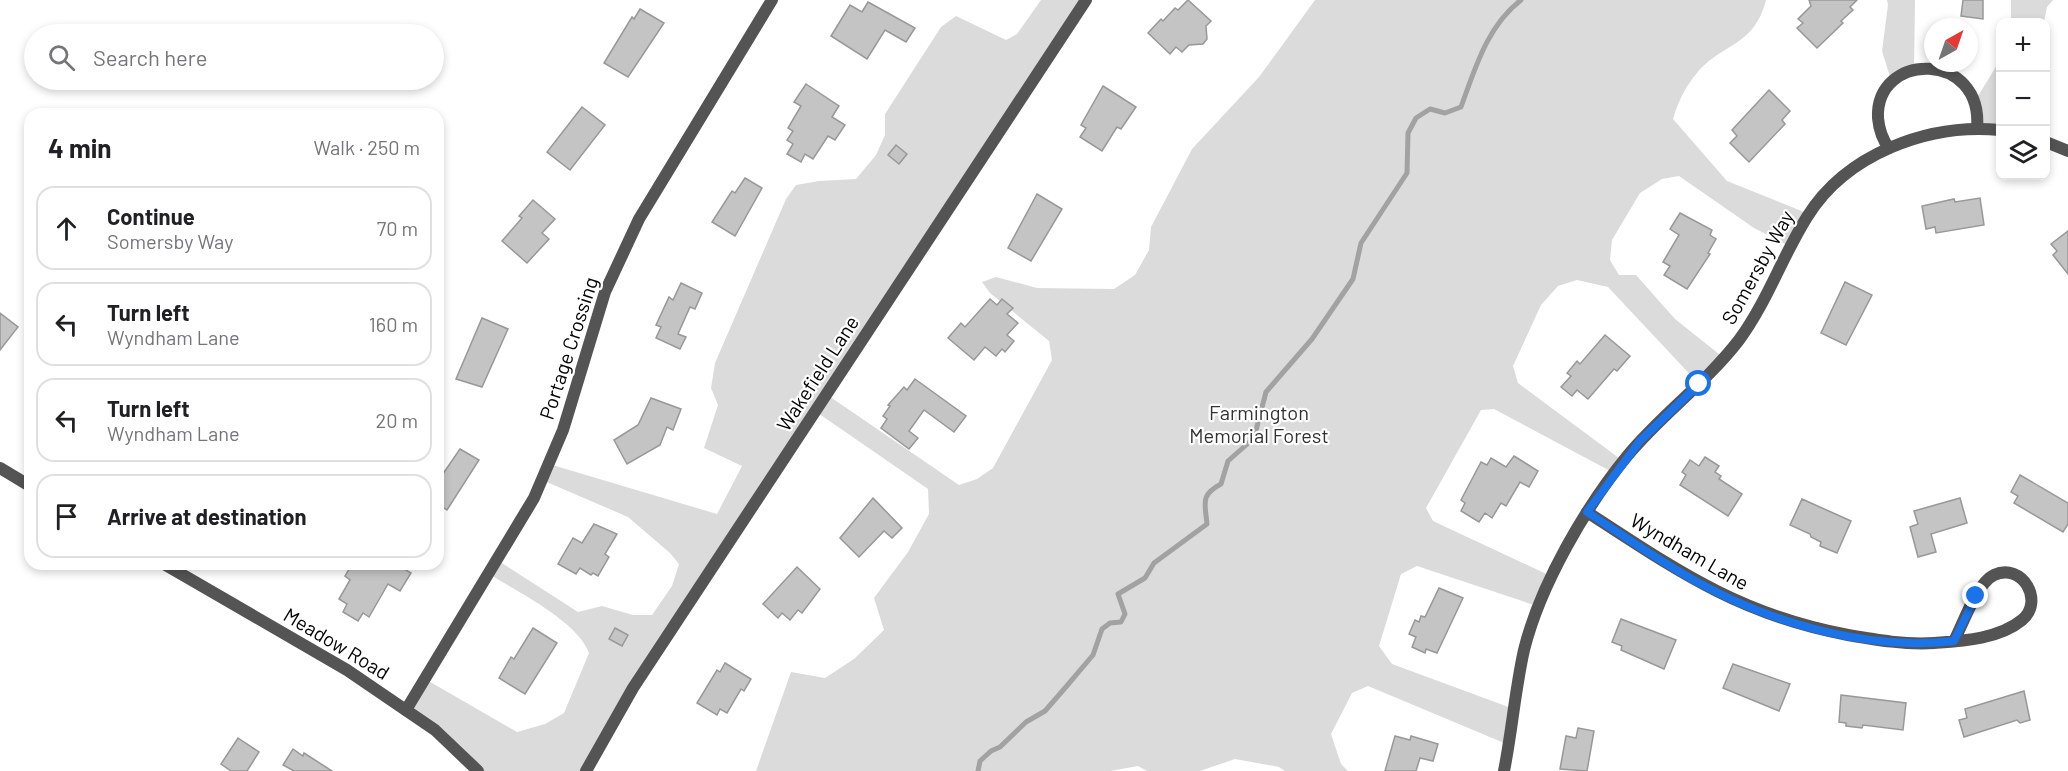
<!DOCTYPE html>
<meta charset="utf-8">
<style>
:root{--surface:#fff;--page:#f6f6f6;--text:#202124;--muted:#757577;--line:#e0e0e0}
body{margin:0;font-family:Barlow,sans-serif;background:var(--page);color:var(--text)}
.controls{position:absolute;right:18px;top:18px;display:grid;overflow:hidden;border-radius:12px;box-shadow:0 3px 9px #0003}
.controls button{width:54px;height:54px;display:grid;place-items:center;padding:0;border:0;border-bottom:2px solid var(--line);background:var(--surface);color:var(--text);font:30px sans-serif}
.compass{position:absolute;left:1924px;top:18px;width:54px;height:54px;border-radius:50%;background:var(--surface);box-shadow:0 3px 9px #0003;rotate:40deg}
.stop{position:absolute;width:18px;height:18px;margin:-14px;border:4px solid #1a73e8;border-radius:50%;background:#fff}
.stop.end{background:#1a73e8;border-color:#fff;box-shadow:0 2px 6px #0008}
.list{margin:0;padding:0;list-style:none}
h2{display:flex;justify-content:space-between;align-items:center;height:78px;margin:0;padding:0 24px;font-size:26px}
h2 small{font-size:20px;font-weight:400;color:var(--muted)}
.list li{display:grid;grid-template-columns:39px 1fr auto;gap:18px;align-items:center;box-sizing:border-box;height:84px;margin:0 12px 12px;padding:0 12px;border:2px solid var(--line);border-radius:18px}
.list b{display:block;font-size:22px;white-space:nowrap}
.list p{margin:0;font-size:20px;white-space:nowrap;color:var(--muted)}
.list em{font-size:20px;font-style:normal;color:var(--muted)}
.icon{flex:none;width:33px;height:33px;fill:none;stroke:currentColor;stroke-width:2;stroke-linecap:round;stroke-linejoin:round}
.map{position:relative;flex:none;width:2068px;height:771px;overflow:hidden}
.search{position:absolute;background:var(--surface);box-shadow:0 3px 9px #0003;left:24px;top:24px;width:420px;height:66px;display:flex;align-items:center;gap:15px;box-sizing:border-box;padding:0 21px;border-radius:33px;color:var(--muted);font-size:22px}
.panel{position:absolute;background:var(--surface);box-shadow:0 3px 9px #0003;left:24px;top:108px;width:420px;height:462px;border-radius:18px}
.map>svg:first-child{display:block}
.green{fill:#dbdbdb}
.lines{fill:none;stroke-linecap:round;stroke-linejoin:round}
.stream{stroke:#a2a2a2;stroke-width:5}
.building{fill:#c4c4c4;stroke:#989898;stroke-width:1.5}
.minor{stroke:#545454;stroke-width:12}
.tertiary{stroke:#545454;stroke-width:12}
.route{stroke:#1a73e8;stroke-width:8}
.labels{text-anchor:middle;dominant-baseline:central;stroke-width:4.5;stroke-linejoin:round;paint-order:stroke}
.street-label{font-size:20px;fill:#000;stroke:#fff}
.park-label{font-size:20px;fill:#323232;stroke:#fff}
</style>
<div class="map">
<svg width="2068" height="771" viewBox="0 0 2068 771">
<rect width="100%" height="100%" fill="#fff"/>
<g class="green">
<path d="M1041,0H1086L826,394L959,485L977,479L993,468L1052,360L1049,341L990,293L982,282L996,277L1037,288L1114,289L1135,275L1149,250L1151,227L1192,149L1259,77L1315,0H1766C1754,47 1722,43 1697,73C1685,87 1678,102 1673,119L1727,181L1809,214L1791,247L1754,228L1679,176L1662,179L1640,193L1612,240L1610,260L1619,275H1636L1675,319L1724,358L1699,384L1608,287L1577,280L1558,286L1541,305L1513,366L1518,383L1623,461L1614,473L1494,409L1481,410L1426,508L1433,521L1553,577L1540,607L1417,566L1401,574L1379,646L1392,664L1514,709L1509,745L1368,686L1352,693L1331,734L1341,764L1348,771H1285L1279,767L1235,759L1200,771H1147L1138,766L1110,771H756L791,672L825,678L854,659L884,630L874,598L908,552L929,514L928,489L815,411L586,771H478L406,710L425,679L517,732L545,724L564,713L589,653C577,621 518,592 489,574L497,560L578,612L602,606L633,615H652L672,586L679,564L670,553L628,517L542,480L549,464L717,514L742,466L704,448L718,405L711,388L715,363L786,199L796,185L819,181L856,179L876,155L885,135V114L941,27L956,16L1006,40L1017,34Z"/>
<polygon points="1887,0 1915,0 1914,70 1892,83 1882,51 1888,5"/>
<polygon points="2011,0 2053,0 2047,7 2044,22 2011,22"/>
<polygon points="2000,60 2000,127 1977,129 1975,101"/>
</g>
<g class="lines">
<path class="stream" d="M978,771L980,761L991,751L1000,747L1026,722L1045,711L1065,688L1093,655L1102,629L1110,623L1121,622L1125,614L1118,594L1145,578L1154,563L1207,524C1205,503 1200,495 1221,484L1228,461L1254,438L1266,392L1312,339L1353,279L1361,243L1407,173L1408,133L1416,118L1430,109L1445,113L1461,107C1475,69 1487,26 1521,0"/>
</g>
<g class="building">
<polygon points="1188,0 1211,21 1206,26 1207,39 1203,44 1189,45 1182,52 1176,47 1170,54 1148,33 1161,19 1163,21 1175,8 1178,10"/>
<polygon points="1809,0 1857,0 1850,7 1853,10 1841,21 1843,23 1817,48 1797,28 1803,23 1798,19 1811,6"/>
<polygon points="1963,0 1983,0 1983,19 1961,16"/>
<polygon points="868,2 915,28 906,42 885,30 867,59 831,36 850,5 862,12"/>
<polygon points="640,9 664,23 628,77 604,63 632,17 634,19"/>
<polygon points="806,84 839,106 832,117 845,125 835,140 828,136 813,159 805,154 801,162 787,154 793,144 787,140 793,131 788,128 801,106 794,102"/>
<polygon points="1103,86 1136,107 1121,129 1117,127 1102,151 1080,137 1086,128 1081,125"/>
<polygon points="1769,90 1790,111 1782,120 1785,124 1749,162 1730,143 1737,136 1732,130"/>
<polygon points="582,107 605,125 570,170 547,152"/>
<polygon points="896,145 907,154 899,164 888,155"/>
<polygon points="745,178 762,188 735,236 712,222 732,191 735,193"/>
<polygon points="1037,194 1062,209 1031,261 1008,248"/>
<polygon points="1980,198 1984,225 1936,233 1935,227 1926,229 1922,206 1954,199 1955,202"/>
<polygon points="533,200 555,219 542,233 549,239 527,263 502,241 522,218 519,216"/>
<polygon points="1680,213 1712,230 1710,235 1716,239 1708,253 1710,254 1687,289 1664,275 1670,266 1663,262 1679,235 1670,229"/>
<polygon points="2068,231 2068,274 2053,255 2057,251 2051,244"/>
<polygon points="1845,282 1872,295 1846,345 1821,333"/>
<polygon points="681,283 702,293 695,309 690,307 678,334 686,337 680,349 656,338 661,327 656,325 669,297 673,300"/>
<polygon points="990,299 997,305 1002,299 1013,308 1007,314 1018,323 1007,335 1014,341 1005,352 1002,349 996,356 985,347 974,360 948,338 961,323 965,327"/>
<polygon points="0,313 18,327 0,350"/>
<polygon points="482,318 508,329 482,387 456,379"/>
<polygon points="1605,335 1630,356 1617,371 1614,369 1588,399 1577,390 1572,396 1561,387 1571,376 1567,373 1577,361 1580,364"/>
<polygon points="915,379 966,416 954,432 924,410 909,431 918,438 909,449 881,428 887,419 883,416 890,406 888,405 904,387 907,390"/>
<polygon points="651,398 681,409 673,430 667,427 660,445 627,464 614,440 638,425"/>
<polygon points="460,449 479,460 447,510 438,504 438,481"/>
<polygon points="1514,456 1538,471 1529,487 1520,482 1506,506 1501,503 1492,518 1485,513 1479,522 1461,511 1465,503 1461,500 1481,462 1487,465 1491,458 1506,467"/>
<polygon points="1705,457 1719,466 1715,472 1721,476 1719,479 1742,494 1728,516 1680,485 1686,475 1682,472 1690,460 1699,466"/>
<polygon points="2020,475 2068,503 2068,524 2063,532 2014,503 2018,496 2011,492"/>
<polygon points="873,498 902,528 892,538 884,531 859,557 840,538"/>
<polygon points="1960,498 1967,523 1931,534 1936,552 1918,557 1910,527 1918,524 1914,511"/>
<polygon points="1802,499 1851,521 1837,553 1820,546 1821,542 1811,537 1810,534 1790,525"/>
<polygon points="594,524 617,534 605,554 609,557 598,576 593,573 591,575 580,568 576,574 558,564 573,538 582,543"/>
<polygon points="352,564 396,564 411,573 400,591 388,584 369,617 363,613 358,621 343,612 347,604 339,599 350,580 345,576"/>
<polygon points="797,567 820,589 802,613 798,610 790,620 782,613 778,618 763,604"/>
<polygon points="1439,588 1463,598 1437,653 1426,649 1425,653 1412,647 1416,637 1409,634 1415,620 1419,622 1421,616 1425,617"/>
<polygon points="1621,619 1676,640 1664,669 1621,650 1622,646 1612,642"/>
<polygon points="533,628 557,643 525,694 499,678 511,657 514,659"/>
<polygon points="615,628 628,635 622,646 609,639"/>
<polygon points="725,663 751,679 744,691 741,689 727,713 720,709 717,715 697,703 717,670 720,672"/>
<polygon points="1733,664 1790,684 1779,711 1723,688"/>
<polygon points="2024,691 2030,720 2020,723 2017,720 1964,737 1959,720 1967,718 1965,709"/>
<polygon points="1841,695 1906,703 1903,730 1863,725 1862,728 1846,726 1846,723 1839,722"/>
<polygon points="1578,728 1594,731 1587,771 1560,769 1566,736 1576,738"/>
<polygon points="1395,736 1410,740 1411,736 1438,744 1433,761 1420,758 1416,771 1385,771"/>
<polygon points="238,738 259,752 247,771 231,771 221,764"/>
<polygon points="293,749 303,756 304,753 332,771 294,771 283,765"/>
</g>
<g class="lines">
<g class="minor">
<polyline points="2046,142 2068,151"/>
<path d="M1889,148C1882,139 1879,129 1878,118C1875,51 1984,50 1977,129"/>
<path d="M1587,512C1676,570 1740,615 1848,635C1877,640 1906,645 1934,643C1962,641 1999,639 2022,620C2045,601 2022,562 1994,575C1977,583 1963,624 1954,641"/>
<polyline points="406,710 534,498 563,430 605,292 639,219 772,0"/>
<polyline points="586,771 633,688 1086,0"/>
<path d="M1504,771C1512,731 1515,690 1524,650C1540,585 1586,506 1628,455C1662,414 1706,383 1739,340C1767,302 1782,257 1807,217C1846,154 1928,123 2000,130"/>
</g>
<g class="tertiary">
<polyline points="0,468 30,486"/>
<polyline points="164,564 347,670 435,730 478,771"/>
</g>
</g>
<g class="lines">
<path class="route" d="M1699,384L1640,441L1587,512C1624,536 1660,562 1699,583C1774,624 1869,651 1954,641L1976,596"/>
</g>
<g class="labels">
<g class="street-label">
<text transform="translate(1757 267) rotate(-61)">Somersby Way</text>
<text transform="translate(568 348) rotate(-72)">Portage Crossing</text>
<text transform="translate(817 373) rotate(-57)">Wakefield Lane</text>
<text transform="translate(1690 551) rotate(30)">Wyndham Lane</text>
<text transform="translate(337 643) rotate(31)">Meadow Road</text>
</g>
<g class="park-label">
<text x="1259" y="412">Farmington<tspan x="1259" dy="23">Memorial Forest</tspan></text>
</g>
</g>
</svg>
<div class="controls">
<button>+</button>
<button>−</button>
<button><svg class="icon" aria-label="layers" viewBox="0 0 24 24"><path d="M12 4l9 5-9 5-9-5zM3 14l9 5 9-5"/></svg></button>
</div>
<svg class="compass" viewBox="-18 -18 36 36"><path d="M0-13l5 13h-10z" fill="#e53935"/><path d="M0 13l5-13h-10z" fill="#757577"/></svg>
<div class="stop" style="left:1699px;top:384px"></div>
<div class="stop end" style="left:1976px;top:596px"></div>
<div class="search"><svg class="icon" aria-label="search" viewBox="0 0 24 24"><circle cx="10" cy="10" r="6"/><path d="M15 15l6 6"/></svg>Search here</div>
<section class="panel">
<h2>4 min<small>Walk · 250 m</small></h2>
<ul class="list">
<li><svg class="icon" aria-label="ahead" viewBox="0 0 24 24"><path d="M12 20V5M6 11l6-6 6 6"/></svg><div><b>Continue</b><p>Somersby Way</p></div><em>70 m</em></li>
<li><svg class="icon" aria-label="left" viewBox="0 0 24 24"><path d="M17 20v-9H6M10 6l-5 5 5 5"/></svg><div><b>Turn left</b><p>Wyndham Lane</p></div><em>160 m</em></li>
<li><svg class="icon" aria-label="left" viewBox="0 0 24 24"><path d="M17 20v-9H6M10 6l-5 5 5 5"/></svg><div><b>Turn left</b><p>Wyndham Lane</p></div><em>20 m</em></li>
<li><svg class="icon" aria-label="arrive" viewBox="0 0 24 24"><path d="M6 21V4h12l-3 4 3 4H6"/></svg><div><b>Arrive at destination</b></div></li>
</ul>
</section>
</div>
